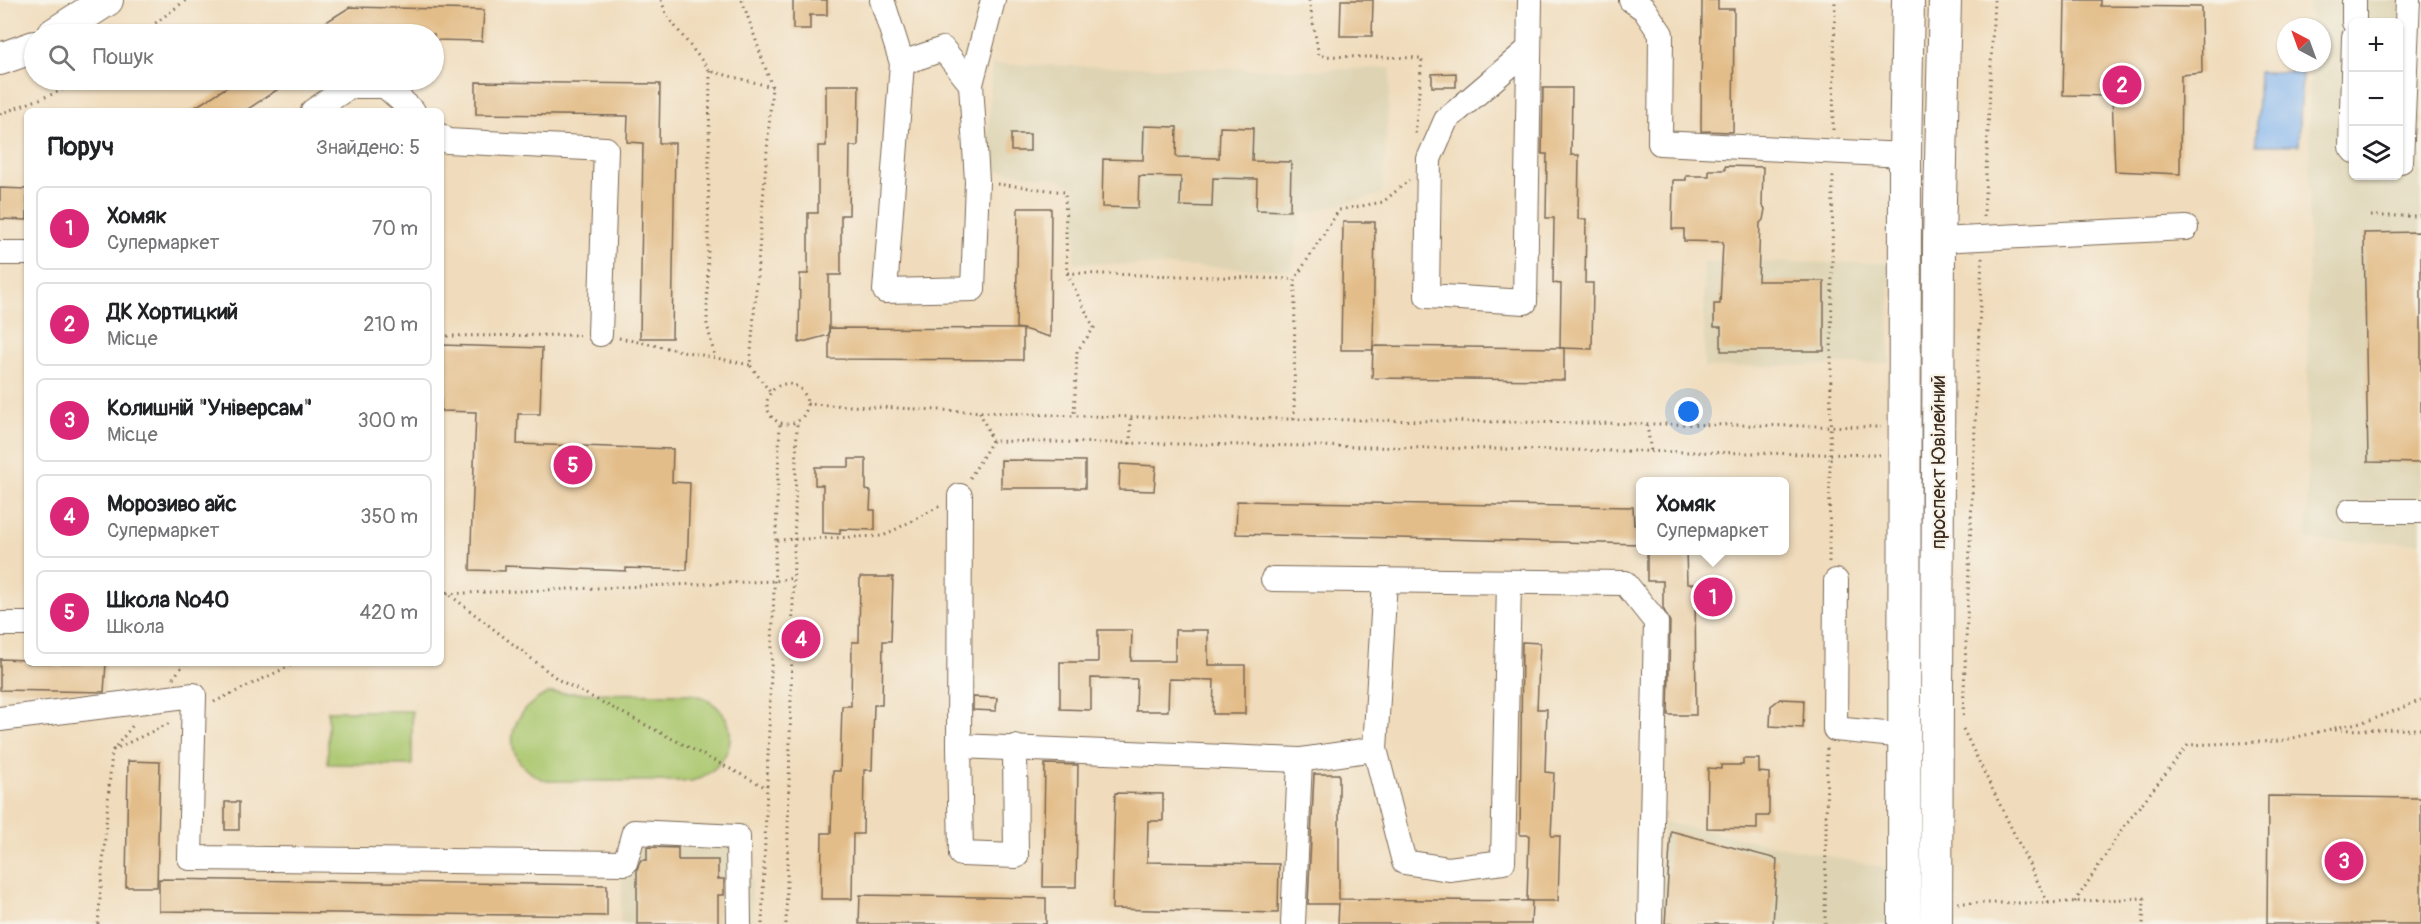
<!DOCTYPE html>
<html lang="uk">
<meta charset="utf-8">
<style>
:root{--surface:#fff;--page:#f2f2f2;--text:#202124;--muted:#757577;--line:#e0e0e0;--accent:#db2777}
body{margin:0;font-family:Pangolin,sans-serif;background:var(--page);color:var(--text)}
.controls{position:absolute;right:18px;top:18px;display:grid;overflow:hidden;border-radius:9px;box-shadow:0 2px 4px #0004}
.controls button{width:54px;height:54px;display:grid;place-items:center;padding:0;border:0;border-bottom:2px solid var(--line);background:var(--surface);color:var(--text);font:30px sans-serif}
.compass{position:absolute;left:2277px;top:18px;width:54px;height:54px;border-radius:50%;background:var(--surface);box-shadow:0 2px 4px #0004;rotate:319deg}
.you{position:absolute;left:1689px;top:412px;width:21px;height:21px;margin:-15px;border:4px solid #fff;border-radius:50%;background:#1a73e8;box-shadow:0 0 0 9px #1a73e833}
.badge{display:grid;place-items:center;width:39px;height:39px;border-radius:50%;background:var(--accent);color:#fff;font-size:20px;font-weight:700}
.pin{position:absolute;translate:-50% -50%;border:3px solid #fff;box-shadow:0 2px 6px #0006}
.popup{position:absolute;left:1636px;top:477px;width:153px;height:78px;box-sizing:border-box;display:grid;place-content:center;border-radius:9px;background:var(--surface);filter:drop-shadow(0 2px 4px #0005);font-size:20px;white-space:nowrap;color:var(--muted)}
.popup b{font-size:22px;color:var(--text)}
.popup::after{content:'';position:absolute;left:50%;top:100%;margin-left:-12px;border:12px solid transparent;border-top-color:var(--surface)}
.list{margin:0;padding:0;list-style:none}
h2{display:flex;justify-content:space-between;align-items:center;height:78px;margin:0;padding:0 24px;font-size:26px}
h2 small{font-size:20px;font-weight:400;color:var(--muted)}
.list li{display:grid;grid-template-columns:39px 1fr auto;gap:18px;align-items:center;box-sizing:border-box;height:84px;margin:0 12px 12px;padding:0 12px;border:2px solid var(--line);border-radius:9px}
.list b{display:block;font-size:22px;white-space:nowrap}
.list p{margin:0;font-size:20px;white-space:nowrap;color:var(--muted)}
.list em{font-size:20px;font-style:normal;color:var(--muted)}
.icon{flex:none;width:33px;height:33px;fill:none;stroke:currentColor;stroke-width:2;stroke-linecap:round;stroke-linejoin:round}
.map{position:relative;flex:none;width:2421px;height:924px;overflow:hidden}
.search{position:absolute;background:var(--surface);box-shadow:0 2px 4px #0004;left:24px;top:24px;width:420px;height:66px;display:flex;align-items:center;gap:15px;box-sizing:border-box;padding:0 21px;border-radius:33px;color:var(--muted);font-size:22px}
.panel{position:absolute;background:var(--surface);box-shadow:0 2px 4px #0004;left:24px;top:108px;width:420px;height:558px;border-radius:9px}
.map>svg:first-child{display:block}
.built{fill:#ded4b4;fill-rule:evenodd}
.green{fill:#abc86f;stroke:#737946;stroke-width:1.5}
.water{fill:#84b6f0;stroke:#607087;stroke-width:1.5}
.building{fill:#e3bd89}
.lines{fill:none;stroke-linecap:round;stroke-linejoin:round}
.minor-casing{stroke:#7a6855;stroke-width:26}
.major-casing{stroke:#7a6855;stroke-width:34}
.path{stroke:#7a6855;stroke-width:3;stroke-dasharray:1.5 4.5;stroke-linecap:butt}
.minor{stroke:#fff;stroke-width:24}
.major{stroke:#fff;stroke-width:32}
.labels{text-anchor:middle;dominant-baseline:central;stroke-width:4.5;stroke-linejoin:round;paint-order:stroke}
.street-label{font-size:20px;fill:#3b2a1e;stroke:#f7f3e8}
</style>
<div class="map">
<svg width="2421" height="924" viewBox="0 0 2421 924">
<rect width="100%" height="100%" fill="#f7f3e8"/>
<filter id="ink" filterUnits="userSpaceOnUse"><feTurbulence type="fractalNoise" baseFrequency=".0167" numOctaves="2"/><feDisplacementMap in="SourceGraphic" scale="12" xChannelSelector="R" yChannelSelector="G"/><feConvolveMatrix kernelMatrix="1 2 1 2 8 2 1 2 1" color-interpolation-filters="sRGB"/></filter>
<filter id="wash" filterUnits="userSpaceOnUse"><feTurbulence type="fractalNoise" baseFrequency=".008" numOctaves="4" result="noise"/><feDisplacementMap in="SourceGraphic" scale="24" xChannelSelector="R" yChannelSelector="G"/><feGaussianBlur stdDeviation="1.35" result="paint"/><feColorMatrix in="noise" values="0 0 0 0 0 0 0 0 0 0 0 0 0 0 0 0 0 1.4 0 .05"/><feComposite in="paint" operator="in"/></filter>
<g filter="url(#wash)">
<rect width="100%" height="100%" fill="#f0dcbc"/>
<g class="built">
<path d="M2310,0H2421V543L2307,540L2310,63H2322V27H2310ZM2354,22H2398V176H2354Z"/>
<polygon points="992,64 1304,70 1391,68 1382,194 1302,214 1291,270 1075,263 1075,188 1059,179 986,169"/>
<polygon points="1704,262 1890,263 1889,363 1704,368"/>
<polygon points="1663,822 1892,869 1890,924 1658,924"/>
<polygon points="625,825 752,827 752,924 620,924"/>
</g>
<g class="green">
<path d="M548,693L692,694C745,708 741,765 692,781H547C498,763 504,714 548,693Z"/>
<polygon points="328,711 412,711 412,765 328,764"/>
</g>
<polygon class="water" points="2259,72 2302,72 2299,145 2256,145"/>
<g id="blocks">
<g class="building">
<polygon points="793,0 827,0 827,15 810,15 810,29 793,29"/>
<polygon points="1341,0 1373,0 1372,36 1340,36"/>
<polygon points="1702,0 1718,0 1718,9 1734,9 1733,132 1701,131"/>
<polygon points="2065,0 2101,0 2101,6 2201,7 2202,73 2181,75 2180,174 2115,171 2112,96 2063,95"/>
<polygon points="350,7 484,10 482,41 434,40 434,34 307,34"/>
<polygon points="1456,73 1456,87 1432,87 1432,74"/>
<polygon points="238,80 292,80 245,111 189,111"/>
<polygon points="476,82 660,84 659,143 675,143 672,338 640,338 643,143 627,142 628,116 476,114"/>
<polygon points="826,85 859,85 858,146 850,146 849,215 841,215 841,275 829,275 829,335 799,343 800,274 808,274 808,213 818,213 818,146 826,146"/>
<polygon points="1543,88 1572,88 1571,155 1579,155 1578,219 1586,219 1585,283 1593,283 1592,349 1560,348 1561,284 1553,283 1554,218 1546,218 1547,154 1542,154"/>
<polygon points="1144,126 1177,127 1176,157 1219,158 1220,127 1253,128 1252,161 1291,162 1290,211 1256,210 1257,179 1213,178 1212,207 1180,206 1181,177 1139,176 1138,208 1102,207 1103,159 1143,160"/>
<rect x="1011" y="134" width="19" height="17"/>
<polygon points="1725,166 1763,167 1762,204 1765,209 1763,220 1760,223 1758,281 1824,281 1824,351 1721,351 1721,327 1714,327 1714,304 1720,304 1723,242 1684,241 1684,229 1672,229 1673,180 1686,180 1686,176 1709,176 1709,170 1725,170"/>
<polygon points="0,188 27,189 27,220 0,219"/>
<polygon points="1018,208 1051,208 1050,337 1023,329 1023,360 829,359 829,328 1023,329 1016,328"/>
<polygon points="1343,222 1375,222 1373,350 1341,350"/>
<polygon points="2421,232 2421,463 2368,462 2364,233"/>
<polygon points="441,345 542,348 540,414 518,414 517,444 673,449 672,482 690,483 687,570 626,568 626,571 505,566 505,571 470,570 476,412 441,411"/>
<polygon points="1373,346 1564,348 1564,380 1372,378"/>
<polygon points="849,459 866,459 866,490 871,491 870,510 875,510 875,530 840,529 840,534 823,533 823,485 815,485 815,467 849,467"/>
<polygon points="1001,460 1085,461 1085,488 1001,488"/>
<polygon points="1120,464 1156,466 1154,491 1119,490"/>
<polygon points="1237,501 1633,507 1634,525 1641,524 1641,544 1236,534"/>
<polygon points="1647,550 1686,550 1687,584 1695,584 1696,715 1668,715 1670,622 1663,608 1663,581 1647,581"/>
<polygon points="860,577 893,577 891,641 883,641 882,705 874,705 872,770 864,770 863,834 853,834 852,899 821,899 822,833 831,833 833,771 840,771 842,706 851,706 852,642 859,642"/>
<polygon points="1098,630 1132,630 1131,661 1175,661 1175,630 1208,630 1208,665 1245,665 1245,714 1213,714 1214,680 1169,679 1168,711 1136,711 1137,679 1091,678 1091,710 1060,709 1060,662 1098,662"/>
<polygon points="1522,642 1540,643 1537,709 1547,709 1545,772 1554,773 1551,836 1560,836 1558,901 1532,901 1531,924 1338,924 1339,904 1308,904 1314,774 1339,774 1339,899 1532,901 1527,900 1529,835 1520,835"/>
<polygon points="0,659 27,660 27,663 106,663 104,692 0,690"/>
<polygon points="973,697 997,698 996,711 973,710"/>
<polygon points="1780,699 1804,700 1803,728 1770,726 1771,706"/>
<polygon points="1743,759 1759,759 1759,772 1769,773 1769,816 1757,816 1757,829 1707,828 1708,768 1721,769 1721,765 1743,765"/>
<polygon points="128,761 160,762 157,887 126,887"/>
<polygon points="1045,764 1078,765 1076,887 1043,887"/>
<polygon points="1115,793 1163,794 1163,821 1148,821 1147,862 1279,864 1278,913 1112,909"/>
<polygon points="2268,796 2421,798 2421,924 2267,924"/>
<rect x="225" y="802" width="14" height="28"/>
<polygon points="1671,831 1777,859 1773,924 1665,924"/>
<polygon points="647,847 678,848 678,860 718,860 718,879 724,879 724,895 718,895 718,924 637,924 637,869 641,860 647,860"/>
<polygon points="159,879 607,885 607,916 159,911"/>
<polygon points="860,895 1046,898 1046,924 859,924"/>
</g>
</g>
</g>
<g filter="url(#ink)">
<use href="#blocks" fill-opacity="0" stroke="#7a6855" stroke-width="1.5"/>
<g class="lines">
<defs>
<g id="minor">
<polyline points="882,0 902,63 943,49 971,84 993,0"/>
<polyline points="1631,0 1644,9 1661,34 1660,143 1905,155"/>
<polyline points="2354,22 2354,0"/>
<polyline points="2354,37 2351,147 2354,151"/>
<polyline points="1529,49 1446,120 1429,159 1427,296 1525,302 1530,0"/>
<polyline points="902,63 885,291 973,289 977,181 971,84"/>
<polyline points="313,111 350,86 385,86 413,111"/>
<polyline points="441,136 447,141 606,149 600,334"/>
<polyline points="2401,161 2408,0"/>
<polyline points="1939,240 2186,228"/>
<polyline points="0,253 27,253"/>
<polyline points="960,496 959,746 1300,760 1375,749"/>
<polyline points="2350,511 2421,511"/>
<polyline points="1273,579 1625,583 1656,622 1650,924"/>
<polyline points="1385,580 1375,749 1404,862 1449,869 1503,862 1509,582"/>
<polyline points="1836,581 1835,729 1905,736"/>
<polyline points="0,624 27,624"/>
<polyline points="0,719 194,695 190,858 625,863 634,832 738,837 739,924"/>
<polyline points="959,746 961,854 1016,856 1015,747"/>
<polyline points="1293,924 1300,760"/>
</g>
<g id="major">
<polyline points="54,34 107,0"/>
<polyline points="0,59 34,47"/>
<polyline points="1904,924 1905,155 1908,0"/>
<polyline points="1936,924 1939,240 1945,0"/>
</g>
</defs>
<use href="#minor" class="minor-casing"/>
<use href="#major" class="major-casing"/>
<g class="path">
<polyline points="661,0 667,16 710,71 772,87"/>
<polyline points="742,0 772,87 750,365 770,392"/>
<polyline points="1309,0 1319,56 1422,58 1415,136"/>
<polyline points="141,34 186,0"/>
<polyline points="710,71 707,324 715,358"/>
<polyline points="0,114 58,92 78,80"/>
<polyline points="1833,130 1835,0"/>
<polyline points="997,184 1065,192 1067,273 1294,279"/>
<polyline points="2371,216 2421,216"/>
<polyline points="1984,217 1994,0"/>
<polyline points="1067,273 1094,328 1077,351 1074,416"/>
<polyline points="441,336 580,335"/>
<polyline points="619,338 750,365"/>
<circle cx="787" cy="404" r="20"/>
<polyline points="807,404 1074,416 1881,427"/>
<polyline points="980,412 992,441 1880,455"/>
<polyline points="1294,419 1295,279 1339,210 1383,202 1409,180"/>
<polyline points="1647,425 1651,452"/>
<polyline points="1130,444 1131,417"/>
<polyline points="970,478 992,441"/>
<polyline points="777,540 883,536 940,506"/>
<polyline points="1829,562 1833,173"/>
<polyline points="441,588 559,680 767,788"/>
<polyline points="441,594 775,581 794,578"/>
<polyline points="173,678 185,663"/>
<polyline points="214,702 296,663"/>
<polyline points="1963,715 1982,257"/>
<polyline points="1963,729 2048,903"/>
<polyline points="2335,730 2421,729"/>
<polyline points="113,750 172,722"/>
<polyline points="2075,902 2125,825 2188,745 2280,741 2374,719 2421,700"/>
<polyline points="1958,903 2048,903 2144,898 2143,924"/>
<polyline points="98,924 112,751 134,724"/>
<polyline points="762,924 780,422"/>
<polyline points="786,924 797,421"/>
<polyline points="1825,924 1827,746"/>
</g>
<use href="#minor" class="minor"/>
<use href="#major" class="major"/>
</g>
</g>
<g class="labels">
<g class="street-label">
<text transform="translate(1938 462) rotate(-90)">проспект Ювілейний</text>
</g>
</g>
</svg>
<div class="controls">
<button>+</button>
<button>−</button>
<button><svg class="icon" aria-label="layers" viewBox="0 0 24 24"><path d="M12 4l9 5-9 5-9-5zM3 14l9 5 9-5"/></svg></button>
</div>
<svg class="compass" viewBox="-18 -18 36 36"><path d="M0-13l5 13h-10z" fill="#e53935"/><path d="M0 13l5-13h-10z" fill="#757577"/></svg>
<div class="you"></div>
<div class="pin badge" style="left:1713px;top:597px">1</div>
<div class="popup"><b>Хомяк</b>Супермаркет</div>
<div class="pin badge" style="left:2122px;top:85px">2</div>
<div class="pin badge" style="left:2344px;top:861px">3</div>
<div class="pin badge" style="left:801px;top:639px">4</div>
<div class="pin badge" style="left:573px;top:465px">5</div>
<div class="search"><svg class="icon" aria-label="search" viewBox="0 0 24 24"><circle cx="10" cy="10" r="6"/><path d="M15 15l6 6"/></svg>Пошук</div>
<section class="panel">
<h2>Поруч<small>Знайдено: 5</small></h2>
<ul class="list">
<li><span class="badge">1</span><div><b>Хомяк</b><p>Супермаркет</p></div><em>70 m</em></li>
<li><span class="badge">2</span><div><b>ДК Хортицкий</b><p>Місце</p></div><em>210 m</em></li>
<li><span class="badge">3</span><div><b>Колишній &quot;Універсам&quot;</b><p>Місце</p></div><em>300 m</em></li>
<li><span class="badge">4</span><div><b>Морозиво айс</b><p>Супермаркет</p></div><em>350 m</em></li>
<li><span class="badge">5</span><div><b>Школа №40</b><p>Школа</p></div><em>420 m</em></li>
</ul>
</section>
</div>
